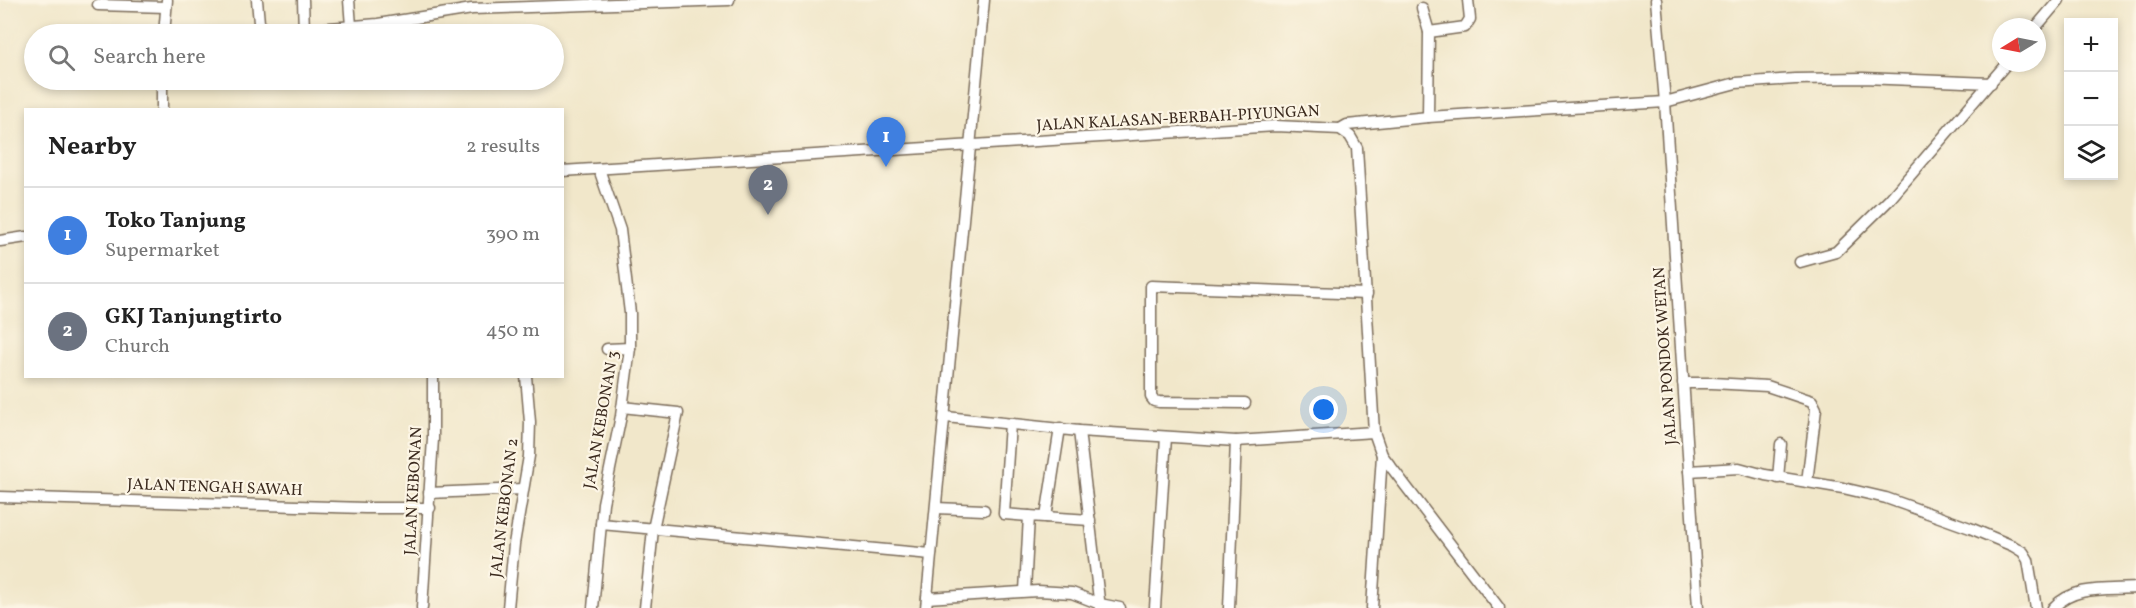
<!DOCTYPE html>
<meta charset="utf-8">
<style>
:root{--surface:#fff;--page:#f2f2f2;--text:#222;--muted:#767676;--line:#e0e0e0;--accent:#b5179e}
body{margin:0;font-family:Vollkorn,serif;background:var(--page);color:var(--text)}
.controls{position:absolute;right:18px;top:18px;display:grid;overflow:hidden;border-radius:0px;box-shadow:0 3px 9px #0003}
.controls button{width:54px;height:54px;display:grid;place-items:center;padding:0;border:0;border-bottom:2px solid var(--line);background:var(--surface);color:var(--text);font:30px sans-serif}
.compass{position:absolute;left:1992px;top:18px;width:54px;height:54px;border-radius:50%;background:var(--surface);box-shadow:0 3px 9px #0003;rotate:260deg}
.you{position:absolute;left:1324px;top:410px;width:21px;height:21px;margin:-15px;border:4px solid #fff;border-radius:50%;background:#1a73e8;box-shadow:0 0 0 9px #1a73e833}
.badge{display:grid;place-items:center;width:39px;height:39px;border-radius:50%;background:var(--accent);color:#fff;font-size:20px;font-weight:700}
.pin{position:absolute;translate:-50% -50px;filter:drop-shadow(0 2px 3px #0008)}
.pin::after{content:'';position:absolute;top:32px;width:21px;height:18px;background:inherit;clip-path:polygon(0 0,100% 0,50% 100%)}
.list{margin:0;padding:0;list-style:none}
h2{display:flex;justify-content:space-between;align-items:center;height:78px;margin:0;padding:0 24px;font-size:26px}
h2 small{font-size:20px;font-weight:400;color:var(--muted)}
.list li{display:grid;grid-template-columns:39px 1fr auto;gap:18px;align-items:center;box-sizing:border-box;height:96px;padding:0 24px;border-top:2px solid var(--line)}
.list b{display:block;font-size:22px;white-space:nowrap}
.list p{margin:0;font-size:20px;white-space:nowrap;color:var(--muted)}
.list em{font-size:20px;font-style:normal;color:var(--muted)}
.icon{flex:none;width:33px;height:33px;fill:none;stroke:currentColor;stroke-width:2;stroke-linecap:round;stroke-linejoin:round}
.map{position:relative;flex:none;width:2136px;height:608px;overflow:hidden}
.search{position:absolute;background:var(--surface);box-shadow:0 3px 9px #0003;left:24px;top:24px;width:540px;height:66px;display:flex;align-items:center;gap:15px;box-sizing:border-box;padding:0 21px;border-radius:33px;color:var(--muted);font-size:22px}
.panel{position:absolute;background:var(--surface);box-shadow:0 3px 9px #0003;left:24px;top:108px;width:540px;height:270px;border-radius:0px}
.map>svg:first-child{display:block}
.lines{fill:none;stroke-linecap:round;stroke-linejoin:round}
.minor-casing{stroke:#7b6c5a;stroke-width:13}
.minor{stroke:#fff;stroke-width:10}
.labels{text-anchor:middle;dominant-baseline:central;stroke-width:4.5;stroke-linejoin:round;paint-order:stroke}
.street-label{font-size:16px;fill:#3b2a1e;stroke:#fcf5e5}
</style>
<div class="map">
<svg width="2136" height="608" viewBox="0 0 2136 608">
<rect width="100%" height="100%" fill="#fcf5e5"/>
<filter id="ink" filterUnits="userSpaceOnUse"><feTurbulence type="fractalNoise" baseFrequency=".0167" numOctaves="2"/><feDisplacementMap in="SourceGraphic" scale="12" xChannelSelector="R" yChannelSelector="G"/><feConvolveMatrix kernelMatrix="1 2 1 2 8 2 1 2 1" color-interpolation-filters="sRGB"/></filter>
<filter id="wash" filterUnits="userSpaceOnUse"><feTurbulence type="fractalNoise" baseFrequency=".008" numOctaves="4" result="noise"/><feDisplacementMap in="SourceGraphic" scale="24" xChannelSelector="R" yChannelSelector="G"/><feGaussianBlur stdDeviation="1.35" result="paint"/><feColorMatrix in="noise" values="0 0 0 0 0 0 0 0 0 0 0 0 0 0 0 0 0 1.4 0 .05"/><feComposite in="paint" operator="in"/></filter>
<g filter="url(#wash)">
<rect width="100%" height="100%" fill="#f1e7ca"/>
</g>
<g filter="url(#ink)">
<g class="lines">
<defs>
<g id="minor">
<polyline points="257,0 260,34"/>
<polyline points="303,0 304,31"/>
<polyline points="349,0 351,26"/>
<polyline points="1656,0 1665,102 1698,608"/>
<polyline points="98,5 166,7"/>
<polyline points="1422,8 1429,32"/>
<polyline points="2036,27 2059,0"/>
<polyline points="164,34 167,0"/>
<polyline points="257,34 378,24 472,9 729,0"/>
<polyline points="162,80 162,110"/>
<polyline points="1428,117 1429,32 1465,27 1470,19 1468,0"/>
<polyline points="1340,129 1347,125 1428,117 1665,102 1736,83 1795,79 1863,78 1991,83"/>
<polyline points="562,171 1276,126 1340,129 1350,136 1357,148 1374,432 1382,455 1499,608"/>
<polyline points="0,241 26,237"/>
<polyline points="1800,262 1836,252 1889,200 2007,63"/>
<polyline points="607,349 630,348"/>
<polyline points="1683,383 1712,383 1767,386 1812,401 1816,409 1807,482"/>
<polyline points="1245,403 1159,402 1154,401 1151,397 1151,286 1367,294"/>
<polyline points="622,407 678,413 653,529 645,608"/>
<polyline points="946,417 1079,431 1236,441 1374,432"/>
<polyline points="1010,424 1004,514 1029,516"/>
<polyline points="1079,431 1100,608"/>
<polyline points="1689,471 1739,468 1765,475 1843,488 1886,498 1970,528 2013,546 2023,552 2028,560 2036,608"/>
<polyline points="1778,478 1781,444"/>
<polyline points="429,493 522,489"/>
<polyline points="0,497 365,508 430,508"/>
<polyline points="936,508 984,510"/>
<polyline points="1046,517 1060,428"/>
<polyline points="601,524 931,554"/>
<polyline points="1025,591 1029,516 1090,520"/>
<polyline points="927,598 1038,591 1072,593 1100,604 1120,608"/>
<polyline points="422,608 433,439 433,376"/>
<polyline points="508,608 514,544 529,456 530,422 526,376"/>
<polyline points="593,608 603,503 621,416 630,348 630,313 620,230 599,169"/>
<path d="M926,608C947,405 963,203 984,0"/>
<polyline points="1155,608 1166,437"/>
<polyline points="1229,608 1236,441"/>
<polyline points="1372,608 1382,455"/>
<path d="M2053,608C2074,585 2107,590 2136,588"/>
</g>
</defs>
<use href="#minor" class="minor-casing"/>
<use href="#minor" class="minor"/>
</g>
</g>
<g class="labels">
<g class="street-label">
<text transform="translate(1178 119) rotate(-3)">JALAN KALASAN-BERBAH-PIYUNGAN</text>
<text transform="translate(1666 356) rotate(-94)">JALAN PONDOK WETAN</text>
<text transform="translate(602 420) rotate(-80)">JALAN KEBONAN 3</text>
<text transform="translate(215 488) rotate(2)">JALAN TENGAH SAWAH</text>
<text transform="translate(414 491) rotate(-87)">JALAN KEBONAN</text>
<text transform="translate(505 508) rotate(-83)">JALAN KEBONAN 2</text>
</g>
</g>
</svg>
<div class="controls">
<button>+</button>
<button>−</button>
<button><svg class="icon" aria-label="layers" viewBox="0 0 24 24"><path d="M12 4l9 5-9 5-9-5zM3 14l9 5 9-5"/></svg></button>
</div>
<svg class="compass" viewBox="-18 -18 36 36"><path d="M0-13l5 13h-10z" fill="#e53935"/><path d="M0 13l5-13h-10z" fill="#767676"/></svg>
<div class="you"></div>
<div class="pin badge" style="left:886px;top:167px;background:#3f7fe0">1</div>
<div class="pin badge" style="left:768px;top:215px;background:#6b7280">2</div>
<div class="search"><svg class="icon" aria-label="search" viewBox="0 0 24 24"><circle cx="10" cy="10" r="6"/><path d="M15 15l6 6"/></svg>Search here</div>
<section class="panel">
<h2>Nearby<small>2 results</small></h2>
<ul class="list">
<li><span class="badge" style="background:#3f7fe0">1</span><div><b>Toko Tanjung</b><p>Supermarket</p></div><em>390 m</em></li>
<li><span class="badge" style="background:#6b7280">2</span><div><b>GKJ Tanjungtirto</b><p>Church</p></div><em>450 m</em></li>
</ul>
</section>
</div>
